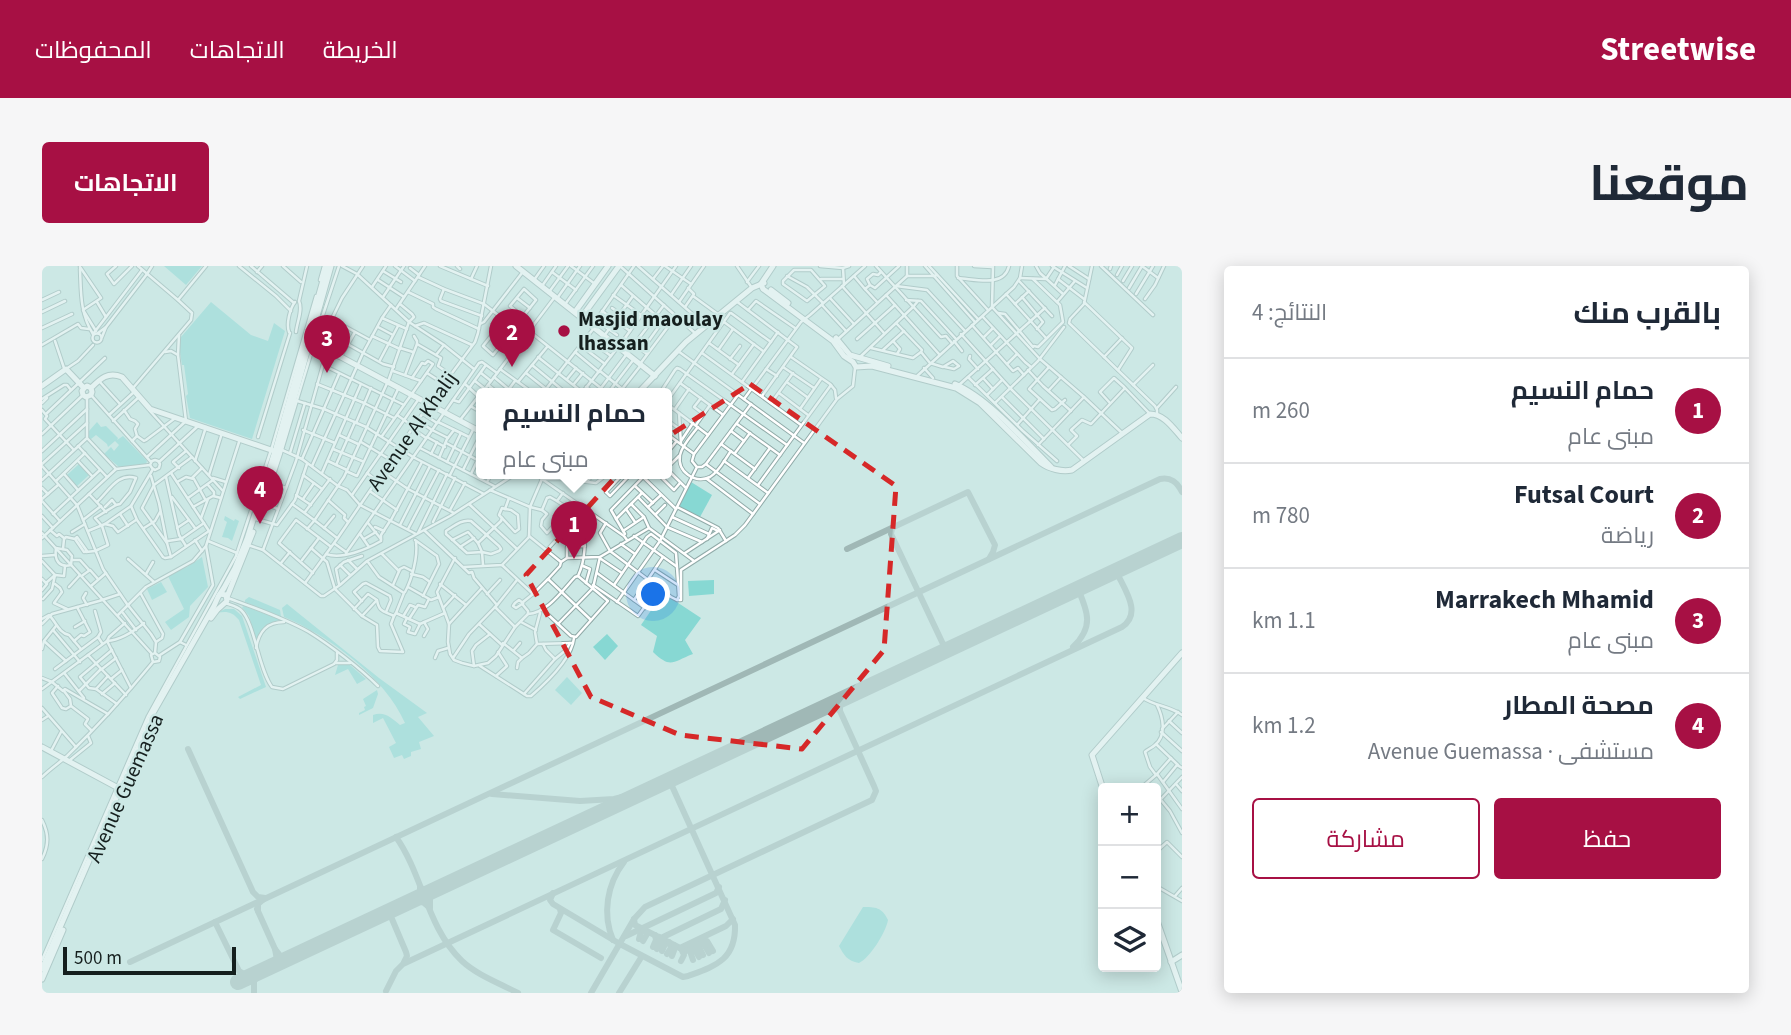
<!DOCTYPE html>
<html lang="ar">
<meta charset="utf-8">
<style>
:root{--surface:#fff;--page:#f6f6f7;--text:#1f2937;--muted:#747a83;--line:#e0e1e3;--accent:#a71044}
body{margin:0;font-family:"Source Sans 3",Cairo,sans-serif;background:var(--page);color:var(--text);direction:rtl}
.controls{position:absolute;right:21px;bottom:21px;display:grid;overflow:hidden;border-radius:7px;box-shadow:0 4px 18px #0003}
.controls button{width:63px;height:63px;display:grid;place-items:center;padding:0;border:0;border-bottom:2px solid var(--line);background:var(--surface);color:var(--text);font:35px sans-serif}
.scale{position:absolute;left:21px;bottom:18px;width:173px;box-sizing:border-box;padding-left:7px;border:4px solid #151f1e;border-top:0;font-size:19px;line-height:24px;white-space:nowrap;color:#151f1e;-webkit-text-stroke:5px #cce8e5;paint-order:stroke}
.you{position:absolute;left:612px;top:329px;width:24px;height:24px;margin:-18px;border:5px solid #fff;border-radius:50%;background:#1a73e8;box-shadow:0 0 0 10px #1a73e833}
.badge{display:grid;place-items:center;width:46px;height:46px;border-radius:50%;background:var(--accent);color:#fff;font-size:23px;font-weight:700}
.pin{position:absolute;translate:-50% -58px;filter:drop-shadow(0 2px 4px #0008)}
.pin::after{content:'';position:absolute;top:37px;width:24px;height:21px;background:inherit;clip-path:polygon(0 0,100% 0,50% 100%)}
.popup{position:absolute;left:434px;top:122px;width:196px;height:91px;box-sizing:border-box;display:grid;place-content:center;border-radius:7px;background:var(--surface);filter:drop-shadow(0 2px 5px #0005);font-size:23px;white-space:nowrap;color:var(--muted)}
.popup b{font-size:26px;color:var(--text)}
.popup::after{content:'';position:absolute;left:50%;top:100%;margin-left:-14px;border:14px solid transparent;border-top-color:var(--surface)}
.list{margin:0;padding:0;list-style:none}
h2{display:flex;justify-content:space-between;align-items:center;height:91px;margin:0;padding:0 28px;font-size:30px}
h2 small{font-size:23px;font-weight:400;color:var(--muted)}
.list li{display:grid;grid-template-columns:46px 1fr auto;gap:21px;align-items:center;box-sizing:border-box;height:105px;padding:0 28px;border-top:2px solid var(--line)}
.list b{display:block;font-size:26px;white-space:nowrap}
.list p{margin:0;font-size:23px;white-space:nowrap;color:var(--muted)}
.list em{font-size:23px;font-style:normal;color:var(--muted)}
.actions{display:flex;gap:14px;padding:21px 28px}
.actions a{flex:1;padding:16px 0;border:2px solid var(--accent);border-radius:7px;text-align:center;font-size:24px;color:var(--accent)}
.actions .main{background:var(--accent);color:#fff}
.icon{flex:none;width:38px;height:38px;fill:none;stroke:currentColor;stroke-width:2;stroke-linecap:round;stroke-linejoin:round}
.map{position:relative;flex:none;width:1140px;height:727px;overflow:hidden;direction:ltr;border-radius:7px}
header{display:flex;align-items:center;gap:42px;box-sizing:border-box;height:98px;padding:0 35px;background:var(--accent);color:#fff}
header strong{font-size:33px}
nav{display:flex;gap:38px;margin-inline-start:auto;font-size:24px}
.intro{display:flex;align-items:center;justify-content:space-between;box-sizing:border-box;height:168px;padding:0 42px}
h1{margin:0;font-size:49px}
.button{padding:18px 32px;border-radius:7px;background:var(--accent);color:#fff;font-size:24px;font-weight:700}
main{display:flex;gap:42px;padding:0 42px}
aside{flex:1;background:var(--surface);border-radius:7px;box-shadow:0 4px 18px #0003}
.map>svg:first-child{display:block}
.green{fill:#87d8d3}
.lines{fill:none;stroke-linecap:round;stroke-linejoin:round}
.taxiway{stroke:#a0b8b6;stroke-width:6}
.runway{stroke:#a0b8b6;stroke-width:16}
.street-casing{stroke:#91aba9;stroke-width:4.5}
.secondary-casing{stroke:#91aba9;stroke-width:7}
.street{stroke:#fff;stroke-width:2.5}
.secondary{stroke:#fff;stroke-width:5}
.marked{fill:none;stroke:#d62828;stroke-width:5;stroke-dasharray:14 9;stroke-linejoin:round}
.poi-dot{fill:#a71044;stroke:#cce8e5;stroke-width:2.5}
.labels{text-anchor:middle;dominant-baseline:central;stroke-width:5;stroke-linejoin:round;paint-order:stroke}
.poi-label{font-size:21px;font-weight:bold;fill:#151f1e;stroke:#cce8e5;text-anchor:start}
.street-label{font-size:21px;fill:#151f1e;stroke:#cce8e5}
</style>
<header>
<strong>Streetwise</strong>
<nav><a>الخريطة</a><a>الاتجاهات</a><a>المحفوظات</a></nav>
</header>
<div class="intro"><h1>موقعنا</h1><a class="button">الاتجاهات</a></div>
<main>
<aside>
<h2>بالقرب منك<small>النتائج: 4</small></h2>
<ul class="list">
<li><span class="badge">1</span><div><b>حمام النسيم</b><p>مبنى عام</p></div><em>260 m</em></li>
<li><span class="badge">2</span><div><b>Futsal Court</b><p>رياضة</p></div><em>780 m</em></li>
<li><span class="badge">3</span><div><b>Marrakech Mhamid</b><p>مبنى عام</p></div><em>1.1 km</em></li>
<li><span class="badge">4</span><div><b>مصحة المطار</b><p>مستشفى · Avenue Guemassa</p></div><em>1.2 km</em></li>
</ul>
<div class="actions"><a class="main">حفظ</a><a>مشاركة</a></div>
</aside>
<div class="map">
<svg width="1140" height="727" viewBox="0 0 1140 727">
<rect width="100%" height="100%" fill="#cce8e5"/>
<g class="green">
<polygon points="122,0 160,0 144,19"/>
<polygon points="169,36 209,69 226,75 232,57 243,65 210,173 148,152 144,130 146,128 142,99 140,99 137,80 139,71"/>
<polygon points="55,156 59,161 64,160 76,172 75,174 81,170 105,195 104,198 77,201 62,188 69,181 72,185 77,179 73,175 66,181 65,178 54,169 49,173 47,172 47,165"/>
<polygon points="37,198 47,209 35,220 25,209"/>
<polygon points="649,216 670,229 658,251 637,241"/>
<polygon points="183,250 192,255 193,253 197,255 190,275 186,272 180,271 185,256 182,254"/>
<polygon points="160,291 166,321 148,340 147,351 129,364 123,356 142,343 126,310 145,301"/>
<polygon points="672,314 672,328 647,330 646,315"/>
<polygon points="119,316 125,326 110,334 105,323"/>
<path d="M621,327L659,352L643,374L651,388C630,396 629,403 611,386L615,370L599,359Z"/>
<polygon points="207,331 238,344 239,351 203,336 203,334"/>
<path d="M245,338L337,412L385,447L376,451L392,470L377,476L379,483L369,486V490L362,493L360,489L352,492L347,481L354,477L341,452L331,457V449C343,445 349,452 358,459L363,457C343,411 287,370 242,351L240,342Z"/>
<path d="M202,340L234,352L238,354C225,357 219,362 214,375L207,350L200,341Z"/>
<path d="M183,343H192L200,350L224,421L198,433L196,431L219,419L197,354C190,346 185,345 175,347Z"/>
<polygon points="565,368 576,380 563,394 551,381"/>
<polygon points="296,399 308,399 324,413 315,418 306,403 293,409"/>
<polygon points="525,411 540,427 529,439 513,424"/>
<polygon points="335,424 336,428 331,442 317,449 317,447 323,444 322,441 324,440 321,433"/>
<path d="M821,641C833,641 840,641 846,654C844,666 828,692 817,697C805,695 802,689 797,680Z"/>
</g>
<g class="lines">
<g class="taxiway">
<polyline points="850,262 849,268 901,378"/>
<polyline points="1137,276 1140,273"/>
<polyline points="805,283 926,226 953,279 951,286 947,293"/>
<path d="M1031,381C1052,361 1046,346 1036,323"/>
<polyline points="900,387 901,378 909,382"/>
<polyline points="785,441 792,441 798,445 798,438 803,432"/>
<polyline points="146,483 211,626 216,631 223,632 216,638 216,645"/>
<polyline points="621,518 626,518 630,520 630,515 634,512"/>
<polyline points="450,528 538,535 572,533 605,525"/>
<path d="M354,571C381,609 385,662 420,695C435,709 457,717 476,727"/>
<polygon points="378,621 383,625 391,626 388,632 388,642 382,637 373,634 378,628"/>
<path d="M511,627L508,634L511,638L578,678L641,711L646,710C673,700 694,694 693,659L630,520"/>
<polyline points="215,643 233,683"/>
<polyline points="518,643 519,647 511,664 559,692"/>
<polyline points="347,646 364,686 365,690 362,696"/>
<polyline points="592,653 593,659 638,682 684,660 691,653"/>
<polyline points="173,656 197,705 204,709 211,709"/>
<polyline points="584,670 674,627 677,621"/>
<polyline points="619,672 679,643 683,634"/>
<polyline points="597,673 600,662"/>
<path d="M571,674C560,648 565,618 582,596"/>
<polyline points="601,675 605,668 602,664"/>
<polyline points="660,678 663,680 667,687"/>
<polyline points="654,680 657,681 661,689"/>
<polyline points="611,681 614,674 613,669"/>
<polyline points="638,682 644,685 665,675 671,685"/>
<polyline points="639,682 642,689 639,695"/>
<polyline points="615,683 619,675 617,671"/>
<polyline points="649,683 653,684 657,691"/>
<polyline points="645,684 648,685 651,694"/>
<polyline points="620,685 623,678 621,673"/>
<polyline points="625,688 629,682 627,676"/>
<polyline points="630,690 633,682 632,679"/>
<path d="M88,696L1118,213C1129,211 1135,216 1140,226"/>
<polyline points="231,700 235,694 233,683 240,692 248,692"/>
<path d="M344,725L354,705L361,698L1080,361C1101,347 1082,323 1074,305"/>
<polyline points="212,727 212,715 219,706"/>
<polyline points="549,727 592,653 603,641 830,534 834,525 832,520 798,445"/>
<polyline points="577,727 600,690"/>
</g>
<polyline class="runway" points="196,716 1140,274"/>
<defs>
<g id="street">
<polyline points="74,0 65,8 72,18 90,0"/>
<polyline points="96,0 136,34"/>
<polyline points="197,0 234,30 249,45"/>
<polyline points="209,0 252,37"/>
<polyline points="241,0 259,16"/>
<polyline points="300,0 315,8 367,56 402,79 432,103"/>
<polyline points="353,0 373,15"/>
<polyline points="398,0 446,20"/>
<polyline points="415,0 418,3"/>
<polyline points="529,0 553,18"/>
<polyline points="578,0 654,68"/>
<polyline points="596,0 664,60"/>
<polyline points="623,0 649,18"/>
<polyline points="695,0 710,22"/>
<polyline points="778,0 801,2 807,0"/>
<polyline points="834,0 899,71 904,70 910,77"/>
<polyline points="865,0 865,10"/>
<polyline points="883,0 933,56"/>
<polyline points="887,0 936,53"/>
<polyline points="915,0 915,10 946,44"/>
<polyline points="932,0 950,1"/>
<polyline points="951,0 950,41 998,93 1042,131 1080,167"/>
<polyline points="994,0 998,7 1021,28"/>
<polyline points="1010,0 1045,22"/>
<polyline points="1027,0 1047,13"/>
<polyline points="1050,0 1042,38 1028,53 1027,57 1113,140 1115,144 1115,148"/>
<polyline points="1059,0 1111,49"/>
<polyline points="38,1 59,32 41,44 54,65"/>
<polyline points="368,2 377,9"/>
<polyline points="801,2 802,19"/>
<path d="M38,3C39,26 38,48 51,68"/>
<polyline points="1068,3 1069,0"/>
<polygon points="752,4 769,4 783,20 765,35 741,18 741,15"/>
<polyline points="341,5 359,16"/>
<polyline points="215,6 220,0"/>
<polyline points="510,6 534,24"/>
<polyline points="1075,9 1080,0"/>
<polyline points="745,10 765,21 781,37"/>
<polyline points="812,10 823,23 828,19 833,22 857,0"/>
<polyline points="376,11 402,23 442,38 483,70"/>
<path d="M916,12C933,13 962,22 967,0"/>
<polyline points="978,12 1004,13 1012,1"/>
<polyline points="429,13 435,0"/>
<polyline points="611,13 621,0"/>
<polyline points="779,13 801,13"/>
<polyline points="991,13 1018,39 1021,56 996,81 992,80"/>
<polyline points="1016,13 1042,33"/>
<polyline points="278,14 282,0"/>
<polyline points="336,14 362,31"/>
<polyline points="492,14 502,0"/>
<polyline points="977,15 1010,50"/>
<polyline points="1081,15 1090,0"/>
<polyline points="705,16 717,0"/>
<polyline points="579,19 626,60"/>
<polyline points="828,19 825,13 831,8 836,9 839,6"/>
<polyline points="1013,19 1023,0"/>
<polyline points="500,20 514,0"/>
<polyline points="800,20 842,67"/>
<polyline points="854,20 885,24 923,65"/>
<polyline points="330,21 344,0"/>
<polyline points="1087,22 1100,0 1116,12"/>
<polyline points="402,23 398,33 399,35 440,50"/>
<polyline points="823,23 835,36"/>
<polyline points="366,26 391,38 391,41 394,43 437,63"/>
<polyline points="507,26 526,0"/>
<polyline points="964,28 1004,72"/>
<polyline points="1094,28 1111,0"/>
<polyline points="571,29 599,49"/>
<polyline points="629,29 649,0"/>
<polyline points="844,29 897,88"/>
<polyline points="651,30 677,49"/>
<polyline points="341,31 362,0"/>
<polyline points="516,31 538,0"/>
<polyline points="980,31 1001,56 995,63"/>
<polyline points="475,32 488,42"/>
<polyline points="788,32 812,58"/>
<polyline points="1103,33 1113,19 1122,0"/>
<polyline points="0,34 17,26"/>
<polyline points="864,34 879,35 914,73"/>
<polyline points="694,35 755,81 720,130"/>
<polyline points="55,36 64,51"/>
<polyline points="637,36 662,0"/>
<polyline points="1015,36 1033,15"/>
<polyline points="1042,36 1090,82 1076,104"/>
<polyline points="524,37 551,0"/>
<polyline points="973,38 987,25"/>
<polyline points="780,39 804,65"/>
<polyline points="643,41 652,28 646,22"/>
<polyline points="570,42 586,53"/>
<polyline points="354,43 383,0"/>
<polyline points="706,44 714,35 753,62"/>
<polyline points="560,45 588,65"/>
<polyline points="0,46 23,35"/>
<polyline points="689,47 729,76"/>
<polyline points="956,47 963,48 991,81"/>
<polyline points="941,51 983,96 989,101"/>
<polyline points="340,52 365,63"/>
<polyline points="291,54 328,74"/>
<polyline points="682,56 721,85"/>
<polyline points="558,57 575,69"/>
<polyline points="642,57 649,47"/>
<polyline points="854,57 880,84 879,86 888,97 901,101 911,95 917,100 912,103 903,101"/>
<polyline points="438,58 442,56 480,7"/>
<polyline points="930,59 971,105 976,102 982,109"/>
<polyline points="373,60 382,57 430,79"/>
<polyline points="550,60 592,0"/>
<polyline points="64,61 105,8 110,0"/>
<polyline points="336,61 351,69"/>
<polyline points="0,62 30,48"/>
<polyline points="487,65 565,127"/>
<path d="M247,66C244,58 248,42 253,36"/>
<path d="M254,66C255,56 261,44 257,35L265,0"/>
<polyline points="284,66 341,98 352,101"/>
<polyline points="56,67 64,61 60,71"/>
<circle cx="55" cy="72" r="4.5"/>
<polyline points="51,68 100,4"/>
<polyline points="457,68 464,73 451,89 441,80 453,65 457,68 474,45 468,40 482,23 494,34 479,53"/>
<polyline points="919,68 968,122 1042,195"/>
<polyline points="330,70 358,83"/>
<polyline points="372,70 375,75 375,78 394,89 402,79"/>
<polyline points="562,70 591,30"/>
<polyline points="942,71 951,62"/>
<polyline points="280,72 274,70 297,0"/>
<polyline points="296,72 302,60"/>
<polyline points="544,72 569,90"/>
<polyline points="583,72 605,88"/>
<polyline points="815,73 853,39"/>
<polyline points="795,74 865,10 892,10 895,9"/>
<polyline points="13,75 22,102"/>
<polyline points="851,75 858,83 855,88"/>
<polyline points="912,75 920,85"/>
<polyline points="278,77 300,32 321,0"/>
<polyline points="667,77 697,99"/>
<polyline points="0,79 36,58 39,62 47,63"/>
<polyline points="538,79 563,98"/>
<polyline points="949,79 958,70"/>
<polyline points="358,82 371,86"/>
<polyline points="829,82 871,92 879,86"/>
<polyline points="677,83 691,63"/>
<polyline points="600,84 621,55"/>
<polyline points="841,84 862,65"/>
<polyline points="636,85 762,177"/>
<polyline points="123,86 129,85 136,89"/>
<polyline points="533,86 557,106"/>
<polyline points="660,87 759,159"/>
<polyline points="394,89 399,92 396,100 409,109"/>
<polyline points="299,90 313,66"/>
<polyline points="928,90 927,93 936,103"/>
<polyline points="496,91 540,126"/>
<polyline points="749,91 788,118 793,124 794,132"/>
<polyline points="818,91 871,41 876,35"/>
<polyline points="1062,91 1080,72"/>
<polyline points="688,93 698,80"/>
<polyline points="338,94 356,60"/>
<polyline points="598,98 634,50"/>
<polyline points="965,98 975,88"/>
<polyline points="281,99 362,139"/>
<polyline points="490,99 524,127"/>
<polyline points="741,101 772,122"/>
<polyline points="1007,101 987,123 1010,144 1013,143 1023,134"/>
<polyline points="882,102 891,112"/>
<polyline points="24,103 36,95 51,79"/>
<polyline points="458,103 491,127"/>
<polyline points="724,103 735,110"/>
<polyline points="986,104 1001,120 1029,145"/>
<polyline points="351,105 379,115"/>
<polyline points="558,105 585,127"/>
<polyline points="385,107 402,118"/>
<polyline points="439,107 449,115"/>
<polyline points="484,107 509,127"/>
<polyline points="690,108 712,78"/>
<polyline points="363,109 375,78"/>
<polyline points="452,111 471,127"/>
<polyline points="874,111 972,21 978,12 980,0"/>
<polyline points="926,111 981,165 1015,195"/>
<polyline points="525,113 534,102"/>
<polyline points="942,113 951,123"/>
<polyline points="57,115 78,138"/>
<polyline points="433,115 443,123"/>
<polyline points="476,116 505,81"/>
<polyline points="700,116 736,66"/>
<polyline points="638,117 680,148"/>
<polyline points="746,117 765,131"/>
<polyline points="275,118 322,137 352,152"/>
<polyline points="423,118 436,130"/>
<polyline points="532,118 541,107"/>
<polyline points="446,119 456,127"/>
<polyline points="917,119 1003,42"/>
<polyline points="933,119 951,103"/>
<polyline points="1091,119 1111,99"/>
<polyline points="544,121 552,127"/>
<polyline points="91,122 149,54 150,47 136,34 164,0"/>
<polyline points="559,122 622,39"/>
<polyline points="1007,124 1019,111"/>
<polyline points="440,127 512,32"/>
<polyline points="464,127 473,115"/>
<polyline points="501,127 552,62"/>
<polyline points="540,127 583,72 634,0"/>
<polyline points="566,127 592,93"/>
<polyline points="577,127 599,99"/>
<polyline points="618,127 633,104 635,102 638,103 745,179"/>
<polyline points="737,127 766,149"/>
<polyline points="49,129 109,196"/>
<polyline points="945,129 960,114"/>
<polyline points="45,131 45,172 74,203"/>
<polyline points="960,131 1002,173"/>
<polyline points="659,132 652,141 660,147"/>
<polyline points="0,133 22,119 25,119 29,124"/>
<polyline points="702,133 759,56 768,49 823,0"/>
<polyline points="252,134 282,143 324,161 371,191 442,228"/>
<polyline points="411,134 417,136 444,99"/>
<polyline points="625,135 688,47"/>
<polyline points="0,137 5,132"/>
<polyline points="729,137 751,107"/>
<polyline points="953,137 996,95 1022,61"/>
<polyline points="1068,137 1058,126 1072,112 1082,121"/>
<polyline points="625,138 666,169"/>
<polyline points="430,141 439,146"/>
<polyline points="1115,142 1134,121"/>
<polyline points="633,143 647,123"/>
<polyline points="758,143 779,113"/>
<polyline points="0,144 5,150 3,153 31,183"/>
<polyline points="82,144 88,153 93,155 96,158 93,163 95,170"/>
<polyline points="108,145 181,225"/>
<polyline points="637,147 639,178"/>
<polyline points="4,148 63,92"/>
<polyline points="381,148 395,157"/>
<polyline points="67,149 92,126"/>
<polyline points="355,149 372,161"/>
<polyline points="418,154 439,127"/>
<polyline points="625,154 636,162"/>
<polyline points="71,155 97,131"/>
<polyline points="376,155 390,164"/>
<polyline points="396,156 427,171"/>
<polyline points="314,157 329,122"/>
<polyline points="695,158 738,189"/>
<polyline points="654,159 668,139"/>
<polyline points="975,159 998,133"/>
<path d="M656,161C650,169 640,179 638,189C635,206 653,218 668,211C677,206 683,193 689,185"/>
<polyline points="371,163 384,172"/>
<polyline points="261,164 293,177"/>
<polyline points="390,164 406,172"/>
<polyline points="689,165 702,175"/>
<polyline points="0,168 41,129"/>
<polyline points="625,168 652,188"/>
<polyline points="297,169 316,178"/>
<polyline points="340,170 391,98 386,95 383,98 380,97 370,112"/>
<polyline points="216,171 248,67"/>
<polyline points="385,171 403,181"/>
<polyline points="90,175 95,170 102,175 104,174 132,153"/>
<polyline points="639,175 651,157"/>
<polyline points="319,176 349,194"/>
<polyline points="404,177 439,196"/>
<polyline points="679,178 713,203"/>
<polyline points="996,179 1042,131"/>
<polyline points="1026,179 1035,170 1029,164 1040,154 1049,158 1083,122 1108,148"/>
<polyline points="36,180 65,211"/>
<polyline points="378,182 452,220"/>
<polyline points="291,183 320,195"/>
<polyline points="240,184 260,193 296,220 305,224 318,239 374,268"/>
<polyline points="0,185 45,143"/>
<polyline points="248,187 263,137"/>
<polyline points="625,187 634,176"/>
<polyline points="693,187 708,167"/>
<polyline points="389,188 395,176"/>
<polyline points="105,191 144,155 136,89 137,69"/>
<polyline points="397,192 405,173 412,164"/>
<polyline points="260,193 297,108"/>
<polyline points="36,195 50,210"/>
<polyline points="153,195 164,161"/>
<polyline points="286,195 305,204"/>
<polyline points="682,195 726,227"/>
<polyline points="117,196 156,160"/>
<polyline points="405,196 419,167"/>
<polyline points="0,198 45,157"/>
<polyline points="294,199 313,156"/>
<polyline points="665,199 718,238"/>
<polyline points="0,200 35,239 61,303 85,338 109,368 114,376 113,387"/>
<polyline points="270,200 321,87 340,52 349,39"/>
<polyline points="654,200 650,195 652,188 696,129"/>
<polyline points="137,202 131,196 144,185"/>
<polyline points="625,202 637,190"/>
<polyline points="625,203 644,222"/>
<polyline points="421,204 439,168"/>
<polyline points="306,206 315,210 357,121"/>
<polyline points="341,206 366,223 412,247"/>
<polyline points="129,207 167,265"/>
<polyline points="280,207 319,118"/>
<polyline points="325,207 335,215"/>
<polyline points="597,207 634,243"/>
<polyline points="615,207 632,224 638,217"/>
<polyline points="22,208 36,224"/>
<polyline points="429,208 439,187"/>
<polyline points="167,209 180,167"/>
<polyline points="261,209 280,223"/>
<polyline points="408,209 432,162"/>
<polyline points="109,210 117,237 125,277"/>
<polyline points="124,211 137,269 144,280"/>
<polyline points="150,212 160,202"/>
<polyline points="171,212 184,216"/>
<polyline points="706,212 728,182"/>
<polyline points="500,213 582,270 585,274"/>
<polyline points="500,213 520,213 554,217 567,207"/>
<polyline points="665,213 711,248"/>
<polyline points="0,214 44,173"/>
<polyline points="14,215 43,187"/>
<polyline points="545,215 553,207"/>
<polyline points="135,216 144,211 152,213 163,233"/>
<polyline points="445,216 450,207"/>
<polyline points="230,217 244,222"/>
<polyline points="166,219 172,226 172,229"/>
<polyline points="716,219 789,119"/>
<polyline points="593,220 611,237"/>
<polyline points="0,222 6,228"/>
<polyline points="448,224 488,241 500,244 505,232 508,231 515,235 521,227"/>
<polyline points="329,226 355,244"/>
<polyline points="564,226 568,230 590,207"/>
<polyline points="564,226 582,207"/>
<polyline points="47,228 64,246"/>
<polyline points="254,229 269,239"/>
<polyline points="310,229 376,134"/>
<polyline points="226,230 239,235"/>
<polyline points="130,231 153,262"/>
<polyline points="596,231 625,261 660,276"/>
<polyline points="146,232 171,214"/>
<polyline points="0,233 16,219"/>
<polyline points="261,233 272,217"/>
<polyline points="286,234 303,249 302,252 306,256"/>
<polyline points="0,235 18,255"/>
<polyline points="223,238 236,243"/>
<path d="M250,238C266,249 280,260 295,272"/>
<polyline points="427,238 475,283"/>
<polyline points="589,238 602,251 607,262 652,295"/>
<polyline points="89,240 95,254 121,291 123,292 129,291 167,265"/>
<polyline points="63,241 70,234 74,239"/>
<polyline points="151,241 171,230 179,232"/>
<polyline points="606,241 619,229"/>
<polyline points="635,241 676,262 684,275"/>
<polyline points="584,243 593,256"/>
<polyline points="408,244 423,217"/>
<polyline points="500,244 505,248 500,254 499,260 505,267 522,248 522,240 515,235"/>
<polyline points="263,246 288,213"/>
<polyline points="11,248 58,204"/>
<polyline points="78,248 86,260"/>
<polyline points="614,248 623,239"/>
<polyline points="0,250 11,262"/>
<polyline points="630,251 667,268"/>
<polyline points="159,252 166,233"/>
<polyline points="460,252 457,249 460,242 463,243"/>
<polyline points="214,253 235,259 253,234 265,198"/>
<polyline points="574,253 600,227"/>
<polyline points="41,254 59,240"/>
<polyline points="217,254 239,187 272,78"/>
<polyline points="349,254 380,196"/>
<polyline points="391,256 413,212"/>
<polyline points="326,257 339,273"/>
<polyline points="564,257 558,267 568,285 629,331 635,334 639,334 639,304 693,269 703,259 795,133 811,120 813,102"/>
<polyline points="63,258 71,260 76,266 94,254"/>
<polyline points="358,259 388,200"/>
<polyline points="333,261 342,265"/>
<polyline points="102,262 113,255 118,246"/>
<polyline points="135,262 147,254"/>
<polyline points="282,262 292,250"/>
<polyline points="265,263 272,255 302,211 347,113 367,56 372,51 370,48 358,38"/>
<polyline points="366,263 397,204"/>
<polyline points="8,264 15,270 17,268 22,272"/>
<polyline points="382,264 427,307 430,306 432,312 455,339"/>
<polyline points="46,265 63,258 89,240 111,203"/>
<polyline points="581,265 602,251"/>
<polyline points="30,266 43,258"/>
<polyline points="0,267 110,388"/>
<polyline points="376,267 405,208"/>
<polyline points="318,268 327,281"/>
<polyline points="583,268 569,244 605,207"/>
<polyline points="487,270 519,296"/>
<polyline points="592,270 634,300"/>
<polyline points="0,272 74,203 108,199 110,195 113,194 116,195 118,198 117,202 113,204 110,202 108,199"/>
<polyline points="322,273 334,266"/>
<polyline points="665,273 670,262 676,265"/>
<polyline points="153,274 160,285"/>
<polyline points="373,274 395,290 397,298 381,330"/>
<path d="M410,274L426,266L436,277L440,286L449,288L457,285L459,283L457,280L429,255C420,253 412,260 404,265V268L425,287L440,286L441,299"/>
<polyline points="126,275 139,273 162,257"/>
<polyline points="166,275 195,287"/>
<polyline points="436,277 459,255 460,252 473,266 477,263 476,249 469,244 463,243 467,232"/>
<polyline points="293,278 304,286"/>
<polyline points="579,278 593,288"/>
<polyline points="206,279 221,284 279,330 282,330 298,319 325,295 408,250 475,207"/>
<polyline points="418,281 432,272"/>
<path d="M14,282L25,284L30,290L29,299C17,302 12,294 14,282Z"/>
<polyline points="269,282 285,296 293,323 320,350 335,359 336,381 338,385 361,386 349,358 352,350"/>
<polyline points="21,283 22,273 24,271 33,273 42,286 45,285 35,271 33,273"/>
<polyline points="221,284 254,195 285,84"/>
<polyline points="505,284 540,245"/>
<path d="M44,286L53,285L66,279L60,260L53,252L74,239L78,238L88,226L94,212C76,206 67,225 55,236"/>
<polyline points="304,287 437,97 440,96 455,107"/>
<polyline points="643,287 678,264"/>
<path d="M284,288C300,294 325,283 339,275V269L348,255"/>
<polyline points="340,288 357,305"/>
<polyline points="0,290 13,289"/>
<polyline points="129,291 125,277 100,242 112,219 150,191"/>
<path d="M413,292L395,326L407,358L406,376L408,388L412,394L420,397L432,400L446,397L454,390L473,361L486,348C505,347 520,325 533,311L536,310C546,289 542,267 541,245L542,242"/>
<polyline points="525,292 525,281 543,280"/>
<polyline points="86,293 112,316"/>
<polyline points="559,293 580,307"/>
<polyline points="30,294 38,294 47,304"/>
<polyline points="260,294 277,272"/>
<polyline points="306,294 315,303"/>
<polyline points="0,295 13,309 10,323 1,333"/>
<polyline points="326,296 337,311 362,327 354,347"/>
<polyline points="239,297 248,286"/>
<polyline points="298,299 308,309"/>
<polyline points="460,299 491,328"/>
<polyline points="541,300 548,303 544,317"/>
<polyline points="422,301 460,299 487,271 488,241 500,213 492,207"/>
<polyline points="613,304 636,319"/>
<polyline points="271,307 237,277 254,254 288,280"/>
<polyline points="555,307 603,342"/>
<polyline points="104,308 111,296"/>
<polyline points="369,308 381,311 388,316"/>
<polyline points="41,309 48,304 56,313"/>
<polyline points="0,313 5,318 0,324"/>
<polyline points="506,313 549,354"/>
<polyline points="4,317 13,309 22,310 23,300"/>
<polyline points="263,317 295,273 387,138 433,76 436,67 449,0"/>
<polyline points="13,318 18,322 20,326 12,337 25,343"/>
<polyline points="297,318 294,303 302,296 320,290"/>
<polyline points="398,318 424,339"/>
<polyline points="351,319 358,303 362,301 370,305"/>
<polyline points="551,319 596,350 617,321"/>
<polyline points="572,319 605,271 609,268 634,287 637,330 635,334"/>
<polyline points="49,320 64,307"/>
<polyline points="27,321 38,309"/>
<polyline points="366,321 389,334 397,331"/>
<polyline points="600,323 610,331"/>
<path d="M363,326C370,313 376,291 374,276"/>
<polyline points="44,327 41,332 45,339"/>
<polyline points="99,328 121,368 120,372 114,376"/>
<polyline points="445,328 458,314"/>
<path d="M186,332C213,342 242,352 267,366C288,379 318,402 336,420"/>
<polyline points="592,334 621,291"/>
<polyline points="320,335 312,326 321,318 324,317 348,330 349,334 344,346"/>
<polyline points="575,336 618,275 655,201 660,201 664,198 709,138"/>
<path d="M183,337C189,339 195,340 199,344C213,357 216,402 230,421L241,423L292,398L295,394V387"/>
<polyline points="480,338 474,342 471,340 473,337 477,334 481,337"/>
<polyline points="453,341 473,361"/>
<polyline points="401,342 413,329"/>
<path d="M312,343L326,328L335,334C337,346 341,345 352,350L354,347L378,358L403,347"/>
<polyline points="501,344 529,370 534,371 566,335 536,310"/>
<polyline points="53,345 59,366 56,371"/>
<polyline points="81,347 94,364"/>
<polyline points="486,348 486,345 481,339 481,336 491,328 506,313 518,300 519,296 525,292 558,291 607,262"/>
<polyline points="76,349 104,321 151,295 164,280 197,176"/>
<polyline points="362,349 368,339 373,341"/>
<polyline points="320,350 334,335"/>
<polyline points="365,352 362,358 368,361 366,366 373,368 378,358"/>
<path d="M0,353L7,349C14,356 17,367 27,369L39,383"/>
<polyline points="367,353 376,339 383,341 387,333"/>
<polyline points="382,356 386,363 382,370"/>
<polyline points="479,356 494,364"/>
<polyline points="0,358 10,348 57,335 78,328"/>
<polyline points="407,358 440,322"/>
<polyline points="437,358 460,379"/>
<polyline points="516,358 551,322 558,291"/>
<polyline points="14,360 2,375 24,395"/>
<polyline points="33,361 43,355"/>
<polyline points="11,364 38,396"/>
<polyline points="32,375 39,369 42,370 48,366 35,341"/>
<polyline points="65,375 89,422"/>
<path d="M65,375C79,374 91,366 102,357"/>
<polyline points="461,377 480,392 487,387 495,378 530,377"/>
<polyline points="495,378 493,366 498,347"/>
<polyline points="501,378 504,384 513,393"/>
<polyline points="144,379 138,376 171,319 164,280"/>
<path d="M214,382C217,365 225,356 242,356"/>
<polyline points="0,383 2,375"/>
<polyline points="472,384 478,377"/>
<polyline points="46,389 84,429"/>
<polyline points="118,389 138,376"/>
<polyline points="393,392 396,385 406,382"/>
<polyline points="411,392 427,368 455,339 475,314"/>
<polyline points="294,397 308,397"/>
<polyline points="432,400 430,385 434,379 448,368"/>
<path d="M438,400L485,430H489C504,417 530,392 532,372"/>
<polyline points="475,402 476,396 480,392"/>
<polyline points="13,403 56,371 60,377"/>
<polyline points="60,403 74,392"/>
<polyline points="23,408 42,432"/>
<polyline points="66,410 54,423 75,438"/>
<polyline points="454,410 465,400 456,386"/>
<polyline points="0,412 10,416 21,425 23,423 66,448"/>
<polyline points="69,413 80,404"/>
<polyline points="16,420 10,427 20,442 24,443 29,440 46,453 43,458 49,464"/>
<polyline points="0,423 65,375 67,371 83,357"/>
<polyline points="54,423 47,422 38,411 70,384"/>
<polyline points="22,425 28,433 29,440"/>
<polyline points="37,425 59,403"/>
<polyline points="60,428 73,417"/>
<polyline points="482,428 513,393 524,384 528,377"/>
<path d="M1101,432C1113,440 1128,440 1140,449"/>
<polyline points="0,442 34,481"/>
<polyline points="0,454 6,450"/>
<polyline points="1127,455 1140,467"/>
<polyline points="1120,463 1136,446"/>
<polyline points="1119,466 1140,485"/>
<polyline points="1114,478 1136,499"/>
<polyline points="9,485 19,466"/>
<polyline points="28,494 49,477 46,470"/>
<polyline points="1115,508 1140,543"/>
<path d="M1114,509L1108,501L1103,486C1106,483 1110,482 1113,479C1125,469 1121,451 1115,439"/>
<path d="M0,511C8,503 17,497 25,490C56,460 84,429 111,396L117,395L118,391L113,387L109,389L111,396"/>
<polyline points="1121,516 1135,499 1140,502"/>
<polyline points="1134,518 1140,525"/>
<polyline points="1099,522 1114,509 1129,492"/>
<polyline points="1114,528 1128,545 1140,567"/>
<polyline points="1114,536 1119,533 1140,511"/>
<path d="M0,554C7,568 7,579 0,593"/>
<polyline points="1114,586 1125,576 1140,591"/>
<polyline points="1114,620 1140,635"/>
<polyline points="1133,630 1140,622"/>
<polyline points="0,694 106,450 194,290 230,181 274,30"/>
</g>
<g id="secondary">
<polyline points="474,0 613,110"/>
<path d="M719,18L721,23L791,75L802,90L811,96L814,101L830,100L914,122L938,137L999,197C1007,203 1020,206 1030,204L1108,148C1122,148 1131,162 1140,172"/>
<polyline points="719,18 731,0"/>
<polyline points="729,24 746,37"/>
<polyline points="533,46 566,0"/>
<polyline points="539,52 577,0"/>
<polyline points="794,72 808,89 846,100"/>
<polyline points="268,76 299,91 439,166"/>
<path d="M913,118C946,132 983,175 1009,201"/>
<polyline points="0,120 24,103 42,122"/>
<path d="M49,122L45,120L42,122L40,125L41,129L44,131L49,129L50,126L49,122C58,113 66,105 80,111L108,143L235,186"/>
<polyline points="596,127 644,76 710,22 722,17"/>
<polyline points="216,249 239,179 289,0"/>
<polyline points="185,331 211,266"/>
<polyline points="169,352 175,344 185,335 184,329 178,328"/>
<polyline points="0,481 80,524"/>
<polyline points="1061,523 1050,489 1140,387"/>
<polyline points="1114,652 1140,726"/>
<polyline points="1129,696 1140,689"/>
<polyline points="0,703 111,447 172,340 176,331 182,322 193,302 205,273 234,182 285,0"/>
<polyline points="0,713 21,664"/>
</g>
</defs>
<use href="#street" class="street-casing"/>
<use href="#secondary" class="secondary-casing"/>
<use href="#street" class="street"/>
<use href="#secondary" class="secondary"/>
</g>
<path d="M0 0H1140V727H0ZM708,118L854,220L842,384L760,483L638,469L549,431L484,309L589,194Z" fill="#cce8e5" fill-opacity=".55" fill-rule="evenodd"/>
<path class="marked" d="M708,118L854,220L842,384L760,483L638,469L549,431L484,309L589,194Z"/>
<circle class="poi-dot" cx="522" cy="65" r="7"/>
<g class="labels">
<g class="poi-label">
<text x="536" y="53">Masjid maoulay<tspan x="536" dy="24">lhassan</tspan></text>
</g>
<g class="street-label">
<text transform="translate(370 165) rotate(-55)">Avenue Al Khalij</text>
<text transform="translate(83 522) rotate(-66)">Avenue Guemassa</text>
</g>
</g>
</svg>
<div class="controls">
<button>+</button>
<button>−</button>
<button><svg class="icon" aria-label="layers" viewBox="0 0 24 24"><path d="M12 4l9 5-9 5-9-5zM3 14l9 5 9-5"/></svg></button>
</div>
<div class="scale">500 m</div>
<div class="you"></div>
<div class="pin badge" style="left:532px;top:293px">1</div>
<div class="popup"><b>حمام النسيم</b>مبنى عام</div>
<div class="pin badge" style="left:470px;top:101px">2</div>
<div class="pin badge" style="left:285px;top:107px">3</div>
<div class="pin badge" style="left:218px;top:258px">4</div>
</div>
</main>
